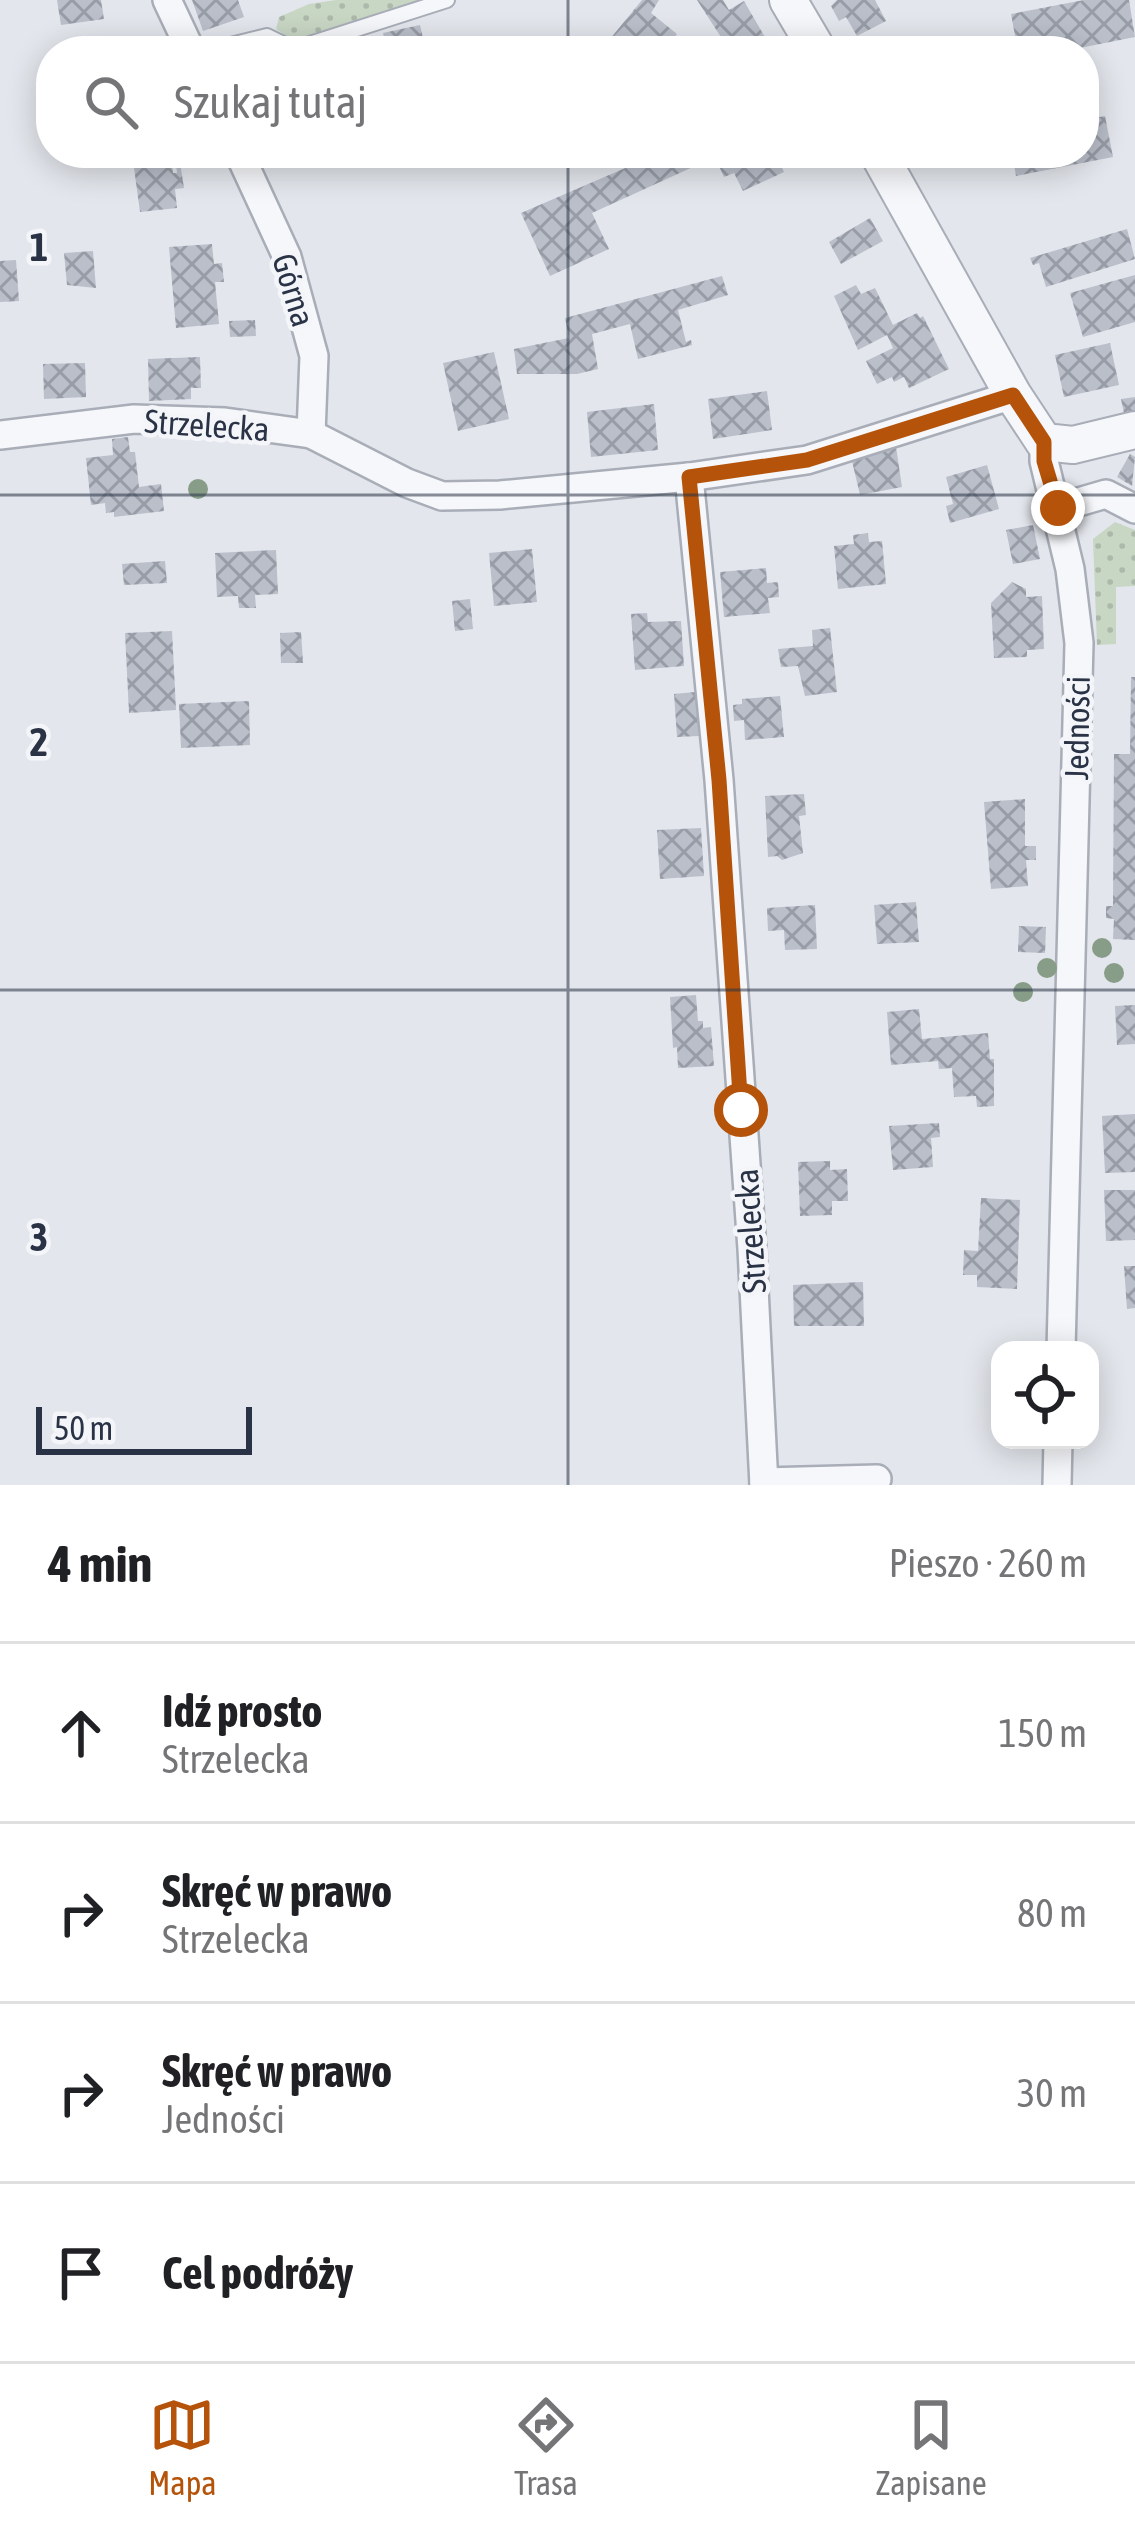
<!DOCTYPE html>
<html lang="pl">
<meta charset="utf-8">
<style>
:root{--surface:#fff;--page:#f6f6f6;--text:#202124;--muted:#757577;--line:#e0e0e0;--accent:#b45309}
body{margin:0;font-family:"Asap Condensed",sans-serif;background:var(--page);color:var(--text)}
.controls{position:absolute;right:36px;bottom:36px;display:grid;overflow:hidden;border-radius:24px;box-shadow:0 6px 30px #0003}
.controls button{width:108px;height:108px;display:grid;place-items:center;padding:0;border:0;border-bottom:3px solid var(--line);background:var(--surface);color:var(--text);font:60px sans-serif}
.scale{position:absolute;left:36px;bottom:30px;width:216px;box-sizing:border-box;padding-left:12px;border:6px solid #2a3346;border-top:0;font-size:33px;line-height:42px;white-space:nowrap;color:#2a3346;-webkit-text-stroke:9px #f3f5f9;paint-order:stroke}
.stop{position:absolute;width:36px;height:36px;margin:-27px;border:9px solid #b45309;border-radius:50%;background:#fff}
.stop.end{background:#b45309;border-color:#fff;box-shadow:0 3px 12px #0008}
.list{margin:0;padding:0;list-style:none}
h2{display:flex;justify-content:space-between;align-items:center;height:156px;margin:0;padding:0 48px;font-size:51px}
h2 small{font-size:39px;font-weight:400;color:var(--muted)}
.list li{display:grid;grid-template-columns:78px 1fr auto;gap:36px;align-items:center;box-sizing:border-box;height:180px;padding:0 48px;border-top:3px solid var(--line)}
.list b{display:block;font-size:45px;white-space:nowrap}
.list p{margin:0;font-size:39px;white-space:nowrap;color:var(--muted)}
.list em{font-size:39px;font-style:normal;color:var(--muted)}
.icon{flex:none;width:66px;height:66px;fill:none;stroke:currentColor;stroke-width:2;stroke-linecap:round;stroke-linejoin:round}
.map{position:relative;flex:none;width:1135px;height:1485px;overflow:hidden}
.search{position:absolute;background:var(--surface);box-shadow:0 6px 30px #0003;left:36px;right:36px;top:36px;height:132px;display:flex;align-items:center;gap:30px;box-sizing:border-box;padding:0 42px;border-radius:48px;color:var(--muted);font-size:45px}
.sheet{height:876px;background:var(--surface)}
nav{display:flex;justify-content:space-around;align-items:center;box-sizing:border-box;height:168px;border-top:3px solid var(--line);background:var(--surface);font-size:33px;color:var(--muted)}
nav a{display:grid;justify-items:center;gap:6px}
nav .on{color:var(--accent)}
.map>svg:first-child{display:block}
.grass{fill:url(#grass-dots)}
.building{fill:url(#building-cross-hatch)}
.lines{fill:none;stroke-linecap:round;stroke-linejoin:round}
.service-casing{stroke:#a8adb7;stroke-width:18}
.minor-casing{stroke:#a8adb7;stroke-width:32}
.tertiary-casing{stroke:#a8adb7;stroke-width:40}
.service{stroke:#f6f7fa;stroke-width:14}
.minor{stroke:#f6f7fa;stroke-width:27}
.tertiary{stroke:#f6f7fa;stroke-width:36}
.tree{fill:#879d88}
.route{stroke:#b45309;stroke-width:15}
.grid{fill:none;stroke:#2a3346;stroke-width:3;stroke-opacity:0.55}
.labels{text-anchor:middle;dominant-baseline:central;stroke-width:9;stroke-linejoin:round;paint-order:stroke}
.street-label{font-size:33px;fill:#2a3346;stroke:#f3f5f9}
.grid-label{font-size:39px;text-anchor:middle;font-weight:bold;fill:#2a3346;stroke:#f3f5f9;stroke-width:9;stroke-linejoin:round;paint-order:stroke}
</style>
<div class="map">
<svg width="1135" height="1485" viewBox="0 0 1135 1485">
<defs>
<pattern id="grass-dots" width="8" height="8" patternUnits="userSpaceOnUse" patternTransform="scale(3)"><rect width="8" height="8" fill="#c8d6c4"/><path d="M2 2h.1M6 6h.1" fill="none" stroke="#acb8aa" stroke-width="1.8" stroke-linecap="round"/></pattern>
<pattern id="building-cross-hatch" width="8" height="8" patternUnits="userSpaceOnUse" patternTransform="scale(3)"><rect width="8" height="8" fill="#babfca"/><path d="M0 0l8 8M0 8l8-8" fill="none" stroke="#979ca6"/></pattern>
</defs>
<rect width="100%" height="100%" fill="#e3e6ec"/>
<g class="grass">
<polygon points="336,0 420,0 299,44 276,29 279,17 309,4"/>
<polygon points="1115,522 1135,530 1135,586 1116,587 1116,644 1097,645 1093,539"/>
</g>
<g class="building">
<polygon points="57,0 101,0 104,19 61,25"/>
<polygon points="192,0 238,0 244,17 203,31"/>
<polygon points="642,0 659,0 651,13 677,34 664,51 625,51 610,39"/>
<polygon points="697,0 723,0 729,10 744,1 773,51 730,51"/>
<polygon points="837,0 875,0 886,21 857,36 846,17 839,21 831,6"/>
<polygon points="1084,0 1129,0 1135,37 1065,51 1018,51 1011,14"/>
<polygon points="420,25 426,51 387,51 383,33"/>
<polygon points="570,36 577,51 539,51"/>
<polygon points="1105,116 1113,157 1016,176 1012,153 1084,153 1084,120"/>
<polygon points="132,153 171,154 173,173 177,173 176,163 180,162 184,188 175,189 177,208 140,212"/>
<polygon points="660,153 702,153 706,161 592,213 609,249 550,276 521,213"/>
<polygon points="725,153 775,153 784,172 743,191 734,173 724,177 718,164 728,159"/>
<polygon points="870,218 883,241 841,264 829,242"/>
<polygon points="1127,229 1135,259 1046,287 1039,263 1033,265 1030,258"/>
<polygon points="212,244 214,264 222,263 224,282 215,282 219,324 176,328 169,247"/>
<polygon points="93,251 96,288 67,285 64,253"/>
<polygon points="16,260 19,301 0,302 0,261"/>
<polygon points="1135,275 1135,322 1083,337 1070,293"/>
<polygon points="722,276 728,295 678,310 686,342 691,340 692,345 638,359 630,324 592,334 598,369 577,374 517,374 514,349 569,338 565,318"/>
<polygon points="856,285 861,294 875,288 893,325 917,313 920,318 923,316 949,369 909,388 904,377 894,382 892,377 877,384 866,361 893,348 887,335 858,350 834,296"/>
<polygon points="255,320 256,336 230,337 229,321"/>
<polygon points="1110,343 1119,385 1064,397 1055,355"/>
<polygon points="494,352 509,419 458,431 443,363"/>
<polygon points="200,357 201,388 191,388 191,399 149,401 148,359"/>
<polygon points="85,363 86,397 44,399 43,364"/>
<polygon points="767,391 772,430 713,439 708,399"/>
<polygon points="1135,397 1135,421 1126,423 1121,399"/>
<polygon points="654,404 658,450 591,457 587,412"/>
<polygon points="128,437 130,452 135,452 139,487 161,484 164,511 114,517 114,512 106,513 105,503 91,505 86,458 113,455 112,439"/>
<polygon points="895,440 902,487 860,495 852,461 873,454 871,446"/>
<polygon points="1130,454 1135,457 1132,486 1117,477"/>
<polygon points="987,465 999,509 950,523 946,506 953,504 946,477"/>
<polygon points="1033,525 1040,559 1013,564 1006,530"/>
<polygon points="868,533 869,542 882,541 886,584 838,589 834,546 854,544 853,535"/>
<polygon points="532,549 537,602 494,606 489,553"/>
<polygon points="276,550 278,594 255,595 256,608 239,608 238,596 217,597 215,553"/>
<polygon points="165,561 167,583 124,585 122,564"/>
<polygon points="766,568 767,583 778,582 779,597 768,598 770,613 724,617 720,572"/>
<polygon points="1012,582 1026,589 1026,597 1042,596 1044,649 1027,650 1027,657 994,658 991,603"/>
<polygon points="470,599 473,629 455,631 452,601"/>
<polygon points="647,613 648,622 681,621 684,666 635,670 631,614"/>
<polygon points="830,628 837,692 805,696 798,666 781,667 778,649 813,646 812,630"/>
<polygon points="172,631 176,710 129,713 125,633"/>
<polygon points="301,632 303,663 281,663 280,633"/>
<polygon points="1131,677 1135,677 1135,940 1113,939 1114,919 1106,918 1106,906 1113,906 1114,754 1130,754"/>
<polygon points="695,692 699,736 677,737 674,694"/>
<polygon points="780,696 784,737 745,740 744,720 734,721 733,705 742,704 742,699"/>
<polygon points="249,701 250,745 181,748 179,704"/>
<polygon points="804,794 806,815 799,816 803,853 782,860 777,856 768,857 765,796"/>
<polygon points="1025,799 1025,846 1036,846 1036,860 1026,860 1028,886 991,889 984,802"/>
<polygon points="701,828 704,876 660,879 657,830"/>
<polygon points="916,902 919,942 877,944 874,905"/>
<polygon points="815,905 817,949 785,950 784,930 768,931 767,908"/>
<polygon points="1019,926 1046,927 1045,953 1018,952"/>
<polygon points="696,995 698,1021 703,1021 703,1028 711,1027 714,1066 678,1068 677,1047 673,1048 670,997"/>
<polygon points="1135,1005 1135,1044 1117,1045 1115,1006"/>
<polygon points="919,1009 922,1039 988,1033 990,1059 994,1059 994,1106 977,1107 976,1096 954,1097 952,1068 939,1069 938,1061 891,1065 887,1012"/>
<polygon points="1135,1114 1135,1172 1105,1173 1102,1116"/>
<polygon points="939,1123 940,1137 931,1138 933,1167 893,1170 889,1126"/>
<polygon points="830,1161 830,1170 847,1169 848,1201 832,1201 832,1215 800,1216 798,1162"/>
<polygon points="1104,1190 1135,1190 1135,1240 1106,1241"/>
<polygon points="981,1198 1020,1200 1017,1289 977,1287 977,1275 963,1275 964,1250 978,1251"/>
<polygon points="1124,1266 1135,1266 1135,1308 1127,1309"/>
<polygon points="863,1282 864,1326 794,1326 793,1285"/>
</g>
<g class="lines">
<defs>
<polyline id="service" points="206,51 267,36 294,49 447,0"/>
<g id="minor">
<polyline points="167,0 191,51"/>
<polyline points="239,153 287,257 314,356 311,434"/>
<polyline points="0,435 134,419 225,422 311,434 407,483 442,496 500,495 689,477 807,460 1013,395"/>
<polyline points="1044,442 1044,461 1070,569 1079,643 1061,1350"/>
<polyline points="689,477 719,780 752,1249 764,1485"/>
<polyline points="1058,508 1106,494 1135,509"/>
<polyline points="764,1482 877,1479"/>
<polyline points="1057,1485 1058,1440"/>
</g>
<g id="tertiary">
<polyline points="788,0 818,51"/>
<polyline points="878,153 1013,395 1044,442 1073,445 1135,430"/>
</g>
</defs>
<use href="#service" class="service-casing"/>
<use href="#minor" class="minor-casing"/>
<use href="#tertiary" class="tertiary-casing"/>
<use href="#service" class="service"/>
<use href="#minor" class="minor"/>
<use href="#tertiary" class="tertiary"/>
</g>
<g class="tree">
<circle cx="198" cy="489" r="10"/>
<circle cx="1102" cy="948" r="10"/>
<circle cx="1047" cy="968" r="10"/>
<circle cx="1114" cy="973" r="10"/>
<circle cx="1023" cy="992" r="10"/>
</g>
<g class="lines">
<polyline class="route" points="741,1110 719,780 689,477 807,460 1013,395 1044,442 1044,461 1058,508"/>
</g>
<path class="grid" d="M568,0V51M568,153V1485M0,495H1135M0,990H1135"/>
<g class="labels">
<g class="street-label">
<text transform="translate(294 290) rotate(73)">Górna</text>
<text transform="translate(207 425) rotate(4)">Strzelecka</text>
<text transform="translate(1077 728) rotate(-89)">Jedności</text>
<text transform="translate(750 1231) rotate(-94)">Strzelecka</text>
</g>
</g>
<g class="grid-label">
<text x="39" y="261">1</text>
<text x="39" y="756">2</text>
<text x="39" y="1251">3</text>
</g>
</svg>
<div class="controls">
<button><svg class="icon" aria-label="locate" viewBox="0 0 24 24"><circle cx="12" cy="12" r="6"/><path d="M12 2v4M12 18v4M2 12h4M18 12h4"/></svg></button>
</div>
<div class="scale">50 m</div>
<div class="stop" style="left:741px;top:1110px"></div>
<div class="stop end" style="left:1058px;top:508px"></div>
<div class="search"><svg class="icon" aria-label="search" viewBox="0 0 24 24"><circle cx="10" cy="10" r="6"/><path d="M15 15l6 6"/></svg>Szukaj tutaj</div>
</div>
<section class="sheet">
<h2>4 min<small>Pieszo · 260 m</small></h2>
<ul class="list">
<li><svg class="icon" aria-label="ahead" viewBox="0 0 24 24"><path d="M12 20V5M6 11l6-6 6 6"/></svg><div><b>Idź prosto</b><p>Strzelecka</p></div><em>150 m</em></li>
<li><svg class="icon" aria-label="right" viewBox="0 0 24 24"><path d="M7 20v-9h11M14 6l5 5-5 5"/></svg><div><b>Skręć w prawo</b><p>Strzelecka</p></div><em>80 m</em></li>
<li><svg class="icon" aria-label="right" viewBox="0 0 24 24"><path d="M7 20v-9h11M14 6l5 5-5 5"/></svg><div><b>Skręć w prawo</b><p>Jedności</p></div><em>30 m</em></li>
<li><svg class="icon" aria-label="arrive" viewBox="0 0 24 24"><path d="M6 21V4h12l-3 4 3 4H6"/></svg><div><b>Cel podróży</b></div></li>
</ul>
</section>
<nav>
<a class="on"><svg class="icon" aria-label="map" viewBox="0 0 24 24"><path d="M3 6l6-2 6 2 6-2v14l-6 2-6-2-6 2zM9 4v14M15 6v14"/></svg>Mapa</a>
<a><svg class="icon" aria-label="directions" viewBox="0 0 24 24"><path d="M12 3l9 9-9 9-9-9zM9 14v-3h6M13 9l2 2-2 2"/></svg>Trasa</a>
<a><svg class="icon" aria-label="saved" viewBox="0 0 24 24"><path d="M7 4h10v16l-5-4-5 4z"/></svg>Zapisane</a>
</nav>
